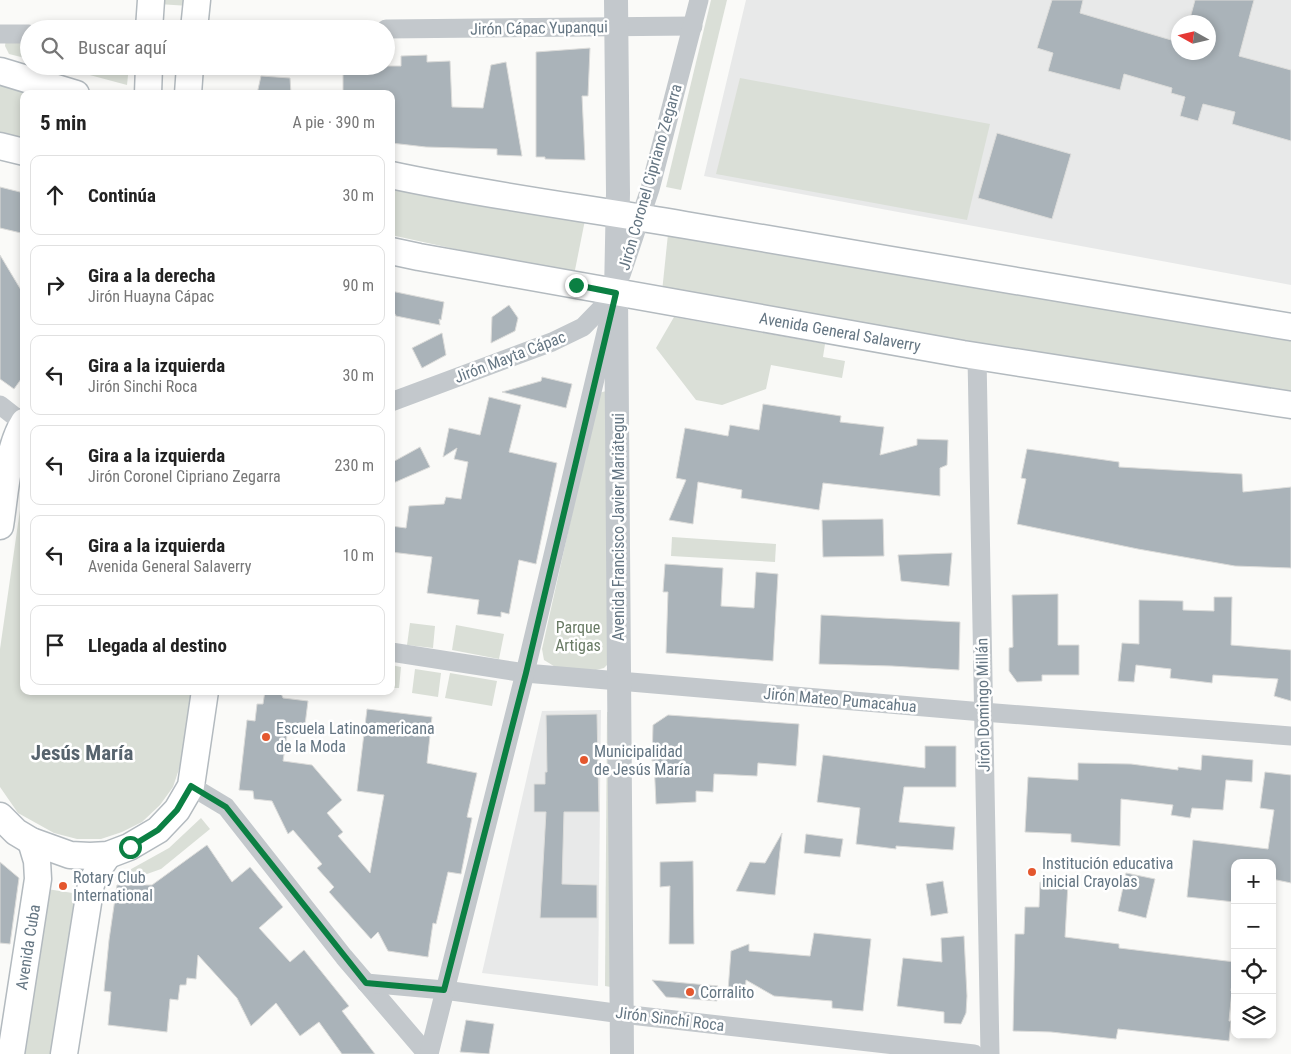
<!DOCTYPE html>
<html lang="es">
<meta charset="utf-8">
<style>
:root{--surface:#fff;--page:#f2f2f2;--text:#222;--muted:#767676;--line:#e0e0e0}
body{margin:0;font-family:"Roboto Condensed",sans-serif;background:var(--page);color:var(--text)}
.controls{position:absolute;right:15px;bottom:15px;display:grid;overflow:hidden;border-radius:10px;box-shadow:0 2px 8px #0003}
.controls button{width:45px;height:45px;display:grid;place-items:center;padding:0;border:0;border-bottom:1px solid var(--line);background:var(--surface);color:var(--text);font:25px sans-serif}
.compass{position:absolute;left:1171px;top:15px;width:45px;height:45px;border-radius:50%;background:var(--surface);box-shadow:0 2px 8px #0003;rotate:278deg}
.stop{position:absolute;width:15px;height:15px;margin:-11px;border:4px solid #0b8043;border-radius:50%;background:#fff}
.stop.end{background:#0b8043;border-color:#fff;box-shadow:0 1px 5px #0008}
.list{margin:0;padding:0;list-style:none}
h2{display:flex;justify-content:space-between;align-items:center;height:65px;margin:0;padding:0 20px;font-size:21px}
h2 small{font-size:16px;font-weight:400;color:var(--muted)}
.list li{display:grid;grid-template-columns:32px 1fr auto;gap:15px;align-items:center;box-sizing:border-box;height:80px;margin:0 10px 10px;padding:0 10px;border:1px solid var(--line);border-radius:10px}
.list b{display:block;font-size:19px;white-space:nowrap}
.list p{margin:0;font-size:16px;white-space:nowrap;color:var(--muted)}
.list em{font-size:16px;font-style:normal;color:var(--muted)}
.icon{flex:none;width:28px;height:28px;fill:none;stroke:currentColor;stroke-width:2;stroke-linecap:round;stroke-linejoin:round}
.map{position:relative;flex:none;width:1291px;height:1054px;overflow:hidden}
.search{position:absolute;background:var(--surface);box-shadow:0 2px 8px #0003;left:20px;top:20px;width:375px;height:55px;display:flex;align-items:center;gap:12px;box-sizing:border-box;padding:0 18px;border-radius:28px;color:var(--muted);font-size:19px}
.panel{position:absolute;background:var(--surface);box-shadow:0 2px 8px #0003;left:20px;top:90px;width:375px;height:605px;border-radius:10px}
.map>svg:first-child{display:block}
.built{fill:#e8e9e9;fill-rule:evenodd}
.green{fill:#dadfd7}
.building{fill:#aab3b9;stroke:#dcdcda}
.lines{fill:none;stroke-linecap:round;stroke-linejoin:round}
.secondary-casing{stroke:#b3babf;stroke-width:29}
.minor{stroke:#c3c8cc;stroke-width:19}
.tertiary{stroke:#c3c8cc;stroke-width:24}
.secondary{stroke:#fff;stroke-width:26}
.route{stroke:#0b8043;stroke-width:6}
.poi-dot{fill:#e4572e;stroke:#fff;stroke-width:2}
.labels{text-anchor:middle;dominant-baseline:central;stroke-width:5;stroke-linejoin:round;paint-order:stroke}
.street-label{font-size:16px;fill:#657683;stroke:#fff}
.park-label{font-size:16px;fill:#687a64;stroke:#fff}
.poi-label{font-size:16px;fill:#657683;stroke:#fff;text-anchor:start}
.district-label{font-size:21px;font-weight:bold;fill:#57646e;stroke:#fff}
</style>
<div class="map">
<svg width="1291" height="1054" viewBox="0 0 1291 1054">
<rect width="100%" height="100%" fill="#fafaf8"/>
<g class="built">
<path d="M746,0H1291V285L704,176ZM1178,22H1208V52H1178Z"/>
<polygon points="601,710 598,986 482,973 542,711"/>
</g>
<g class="green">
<polygon points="159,0 189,0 189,6 158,4"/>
<polygon points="711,0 727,0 681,190 666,187"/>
<polygon points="6,38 29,38 29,59 9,54 5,46"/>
<polygon points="56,66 129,66 127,85"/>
<polygon points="740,78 990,124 967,220 716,174"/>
<polygon points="0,85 31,94 24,94 24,139 0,133"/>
<polygon points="391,180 585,220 574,275 391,235"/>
<polygon points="668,234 1291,335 1291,393 662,292"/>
<polygon points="674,317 825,344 823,357 845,361 842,378 771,365 766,389 722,405 696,400 656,348"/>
<polygon points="606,391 611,661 604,668 596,670 557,668 544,660 542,649 599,393"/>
<polygon points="24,482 24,691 191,691 180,766 173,787 160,805 142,822 122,832 101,839 77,839 54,833 18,813 0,787 0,649"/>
<polygon points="672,537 776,544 775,562 671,556"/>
<polygon points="410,623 435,626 433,648 407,645"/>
<polygon points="456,625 504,634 499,659 452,650"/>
<polygon points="391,665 401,667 399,688 391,688"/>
<polygon points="415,669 441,673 438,697 412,693"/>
<polygon points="450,673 497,681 492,706 445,698"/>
<polygon points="607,712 620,713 622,989 605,986"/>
<polygon points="201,818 210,829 161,869 133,879 115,878 169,848"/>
<polygon points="47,889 79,894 53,1054 19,1054"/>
</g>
<g class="building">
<polygon points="1052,0 1083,0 1080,13 1178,42 1178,52 1208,52 1208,22 1189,22 1195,0 1254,0 1239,56 1291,70 1291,141 1232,124 1235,112 1203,104 1198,121 1180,116 1185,97 1171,93 1172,88 1124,74 1120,90 1048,71 1053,53 1037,48"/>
<polygon points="590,48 588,96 582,96 585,160 545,159 545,157 536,157 536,52"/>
<polygon points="427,55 427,62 450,61 452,107 483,108 491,65 506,62 522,156 497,155 497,149 426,147 391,143 391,94 343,94 343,66 401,66 401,56"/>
<polygon points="261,76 290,78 291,94 257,94"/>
<polygon points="997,133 1071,154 1052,219 978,198"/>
<polygon points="0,187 24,193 24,224 21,233 0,228"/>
<polygon points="0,255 24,295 24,375 14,389 0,379"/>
<polygon points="391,291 444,302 441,320 439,319 440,325 396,316 391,307"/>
<polygon points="509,305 518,318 515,331 491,343 492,317"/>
<polygon points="442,333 446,355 422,368 412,348"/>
<polygon points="542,377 572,384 566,408 502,392 541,381"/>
<polygon points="489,397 521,405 509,452 557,463 536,564 519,560 509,614 501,612 501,617 477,614 479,600 427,593 432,557 391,552 391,526 406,528 409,506 444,504 446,497 461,499 468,462 454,459 457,448 443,457 449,428 480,435"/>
<polygon points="763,404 841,416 840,422 884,427 880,455 917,445 917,439 948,440 947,465 940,468 940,496 823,483 819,510 741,498 742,490 698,482 693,524 669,520 686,480 676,478 685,428 728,436 730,425 759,430"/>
<polygon points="420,447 430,467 391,484 391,463"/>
<polygon points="1027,449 1119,462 1119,467 1242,474 1243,492 1291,487 1291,568 1235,566 1138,549 1017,524 1026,479 1021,478"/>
<polygon points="883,519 884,556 823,557 822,520"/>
<polygon points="952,553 949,586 901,581 898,555"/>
<polygon points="665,564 723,568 721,606 754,608 756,572 778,574 773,661 666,653 668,592 663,592"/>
<polygon points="1058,594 1058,645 1079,645 1079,675 1042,675 1042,681 1017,682 1009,671 1009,648 1013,647 1012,595"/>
<polygon points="1214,597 1232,597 1231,645 1291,650 1291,701 1274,696 1278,679 1213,675 1212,683 1170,678 1171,669 1136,665 1134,682 1118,681 1122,643 1139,644 1139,600 1183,601 1183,610 1214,611"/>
<polygon points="821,615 960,622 959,670 892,666 819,664"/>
<polygon points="265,691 280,691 283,698 308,701 305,725 289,723 283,761 312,765 342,800 327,813 343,832 338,836 370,873 384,795 357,791 367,709 432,717 427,763 477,773 467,817 472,818 461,874 448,872 436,924 433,923 428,957 388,951 378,932 371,939 329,892 334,887 317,868 322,864 293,830 288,834 272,801 254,799 253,791 239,790 247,720 255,721 257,704 263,704"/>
<polygon points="597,714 599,812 564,812 562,884 597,885 597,918 540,918 546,812 534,812 534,784 545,784 545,772 547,772 546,715"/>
<polygon points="668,715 799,724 796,766 758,763 757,776 714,774 713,792 696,791 696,802 656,804 654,761 652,761 653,725"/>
<polygon points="925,746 956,746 956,787 904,787 899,822 955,827 953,850 896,846 896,849 856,844 860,808 817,802 823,755 925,768"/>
<polygon points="1202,755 1253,760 1252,782 1226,780 1223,810 1192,808 1190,818 1171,815 1173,805 1121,799 1120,846 1071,842 1071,834 1025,832 1028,777 1078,780 1078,763 1131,764 1178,770 1178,767 1201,770"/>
<polygon points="1265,772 1291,775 1291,883 1272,879 1272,863 1235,863 1235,902 1187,897 1193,840 1268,849 1274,810 1260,808"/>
<polygon points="782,833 775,895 736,891 750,862 765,863"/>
<polygon points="806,834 843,839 840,857 804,853"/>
<polygon points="207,845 232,882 250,867 283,907 259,928 290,962 304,950 349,1006 342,1011 375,1054 342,1054 319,1022 300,1036 276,1003 251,1026 237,998 198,955 196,979 187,978 186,985 180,985 178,1000 170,999 167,1032 108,1025 111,992 104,991 109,940 117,885 152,885"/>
<polygon points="693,861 694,944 669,944 670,886 660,887 660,862"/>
<polygon points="0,862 19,878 10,944 0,943"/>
<polygon points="1126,873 1155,879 1146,918 1118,911"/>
<polygon points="943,881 948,913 931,916 926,884"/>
<polygon points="1040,882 1068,883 1065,937 1119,944 1119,948 1235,962 1231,991 1232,991 1229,1021 1231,1021 1229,1041 1118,1029 1116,1039 1051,1032 1013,1031 1015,934 1024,934 1025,907 1039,907"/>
<polygon points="814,933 871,939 863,1011 832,1008 832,1001 774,996 746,980 745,992 728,991 731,951 749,944 749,951 810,956"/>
<polygon points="964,936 967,996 966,1013 961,1024 944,1023 944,1012 897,1006 903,958 942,962 941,938"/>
<polygon points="652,980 718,986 717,1001 666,997"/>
<polygon points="466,1020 494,1024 489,1054 460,1052"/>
</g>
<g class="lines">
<defs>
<g id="secondary">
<polyline points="149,29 151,0"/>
<polyline points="194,29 197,0"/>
<polyline points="0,71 76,94"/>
<polyline points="148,94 149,66"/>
<polyline points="188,94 190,66"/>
<polyline points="0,146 24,152"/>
<path d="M391,175C488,196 587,208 685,225C887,259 1089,294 1291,327"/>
<polyline points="391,251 419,257 963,354 1291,405"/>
<path d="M0,526C5,495 7,449 24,422"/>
<polyline points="0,816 16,832 31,841 70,855 90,856 108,855 129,847 158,830 177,810 191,786 205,691"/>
<polyline points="11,1054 38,879 37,861 31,841"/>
<polyline points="64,1054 91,884 99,868 108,855"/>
</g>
</defs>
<use href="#secondary" class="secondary-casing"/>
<g class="minor">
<polyline points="386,29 693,26"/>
<polyline points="0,34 29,34"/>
<polyline points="621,275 650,189 699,0"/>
<polyline points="977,357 990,1054"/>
<polyline points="391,402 552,342 583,327 616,293"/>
<polyline points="0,405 23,423"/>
<polyline points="391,652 525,673 983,712 1291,736"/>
<polyline points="191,786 226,807 344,957 427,1054"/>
<polyline points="366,983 444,990 622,1014 974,1054"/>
<polyline points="429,1054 525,673 610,316"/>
</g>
<polyline class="tertiary" points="616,0 618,193 616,293 622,1054"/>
<use href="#secondary" class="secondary"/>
</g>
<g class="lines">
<polyline class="route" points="130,847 158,830 177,810 191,786 226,807 366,983 444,990 526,673 616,293 576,285"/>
</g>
<g class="poi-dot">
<circle cx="266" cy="737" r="5"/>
<circle cx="584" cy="760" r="5"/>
<circle cx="1032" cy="872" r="5"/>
<circle cx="63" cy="886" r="5"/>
<circle cx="690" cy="992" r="5"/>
</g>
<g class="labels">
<g class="street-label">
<text transform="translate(539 28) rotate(-1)">Jirón Cápac Yupanqui</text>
<text transform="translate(650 177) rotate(-74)">Jirón Coronel Cipriano Zegarra</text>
<text transform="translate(840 332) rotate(10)">Avenida General Salaverry</text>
<text transform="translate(510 357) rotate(-21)">Jirón Mayta Cápac</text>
<text transform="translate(618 527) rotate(-90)">Avenida Francisco Javier Mariátegui</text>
<text transform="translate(840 700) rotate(5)">Jirón Mateo Pumacahua</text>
<text transform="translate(983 705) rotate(-91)">Jirón Domingo Millán</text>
<text transform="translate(28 947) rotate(-81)">Avenida Cuba</text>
<text transform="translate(670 1019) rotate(7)">Jirón Sinchi Roca</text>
</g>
<g class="park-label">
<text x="578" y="627">Parque<tspan x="578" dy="18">Artigas</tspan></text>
</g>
<g class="poi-label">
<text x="276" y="728">Escuela Latinoamericana<tspan x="276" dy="18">de la Moda</tspan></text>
<text x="594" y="751">Municipalidad<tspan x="594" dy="18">de Jesús María</tspan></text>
<text x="1042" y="863">Institución educativa<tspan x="1042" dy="18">inicial Crayolas</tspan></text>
<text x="73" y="877">Rotary Club<tspan x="73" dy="18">International</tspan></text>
<text x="700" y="992">Corralito</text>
</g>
<g class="district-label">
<text x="82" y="753">Jesús María</text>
</g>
</g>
</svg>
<div class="controls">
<button>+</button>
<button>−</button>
<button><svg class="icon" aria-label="locate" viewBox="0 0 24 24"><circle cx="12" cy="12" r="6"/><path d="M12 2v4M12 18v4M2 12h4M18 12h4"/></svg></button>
<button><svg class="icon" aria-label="layers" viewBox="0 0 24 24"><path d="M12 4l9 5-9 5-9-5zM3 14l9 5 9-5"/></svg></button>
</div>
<svg class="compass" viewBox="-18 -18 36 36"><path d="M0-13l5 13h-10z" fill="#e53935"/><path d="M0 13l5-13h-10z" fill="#767676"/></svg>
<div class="stop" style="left:130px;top:847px"></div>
<div class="stop end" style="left:576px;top:285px"></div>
<div class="search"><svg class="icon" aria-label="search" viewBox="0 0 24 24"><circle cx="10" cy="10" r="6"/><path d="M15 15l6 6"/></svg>Buscar aquí</div>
<section class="panel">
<h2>5 min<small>A pie · 390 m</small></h2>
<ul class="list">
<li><svg class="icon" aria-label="ahead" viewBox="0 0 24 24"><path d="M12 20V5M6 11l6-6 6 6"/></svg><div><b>Continúa</b></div><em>30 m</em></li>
<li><svg class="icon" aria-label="right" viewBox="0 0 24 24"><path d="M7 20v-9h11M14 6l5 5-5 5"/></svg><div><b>Gira a la derecha</b><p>Jirón Huayna Cápac</p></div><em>90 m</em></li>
<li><svg class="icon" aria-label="left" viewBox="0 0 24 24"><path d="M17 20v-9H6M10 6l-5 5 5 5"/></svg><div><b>Gira a la izquierda</b><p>Jirón Sinchi Roca</p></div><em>30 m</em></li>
<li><svg class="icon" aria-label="left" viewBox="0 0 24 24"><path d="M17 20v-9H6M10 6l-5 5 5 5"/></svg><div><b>Gira a la izquierda</b><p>Jirón Coronel Cipriano Zegarra</p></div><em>230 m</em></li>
<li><svg class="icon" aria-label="left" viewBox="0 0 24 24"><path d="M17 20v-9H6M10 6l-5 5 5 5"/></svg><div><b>Gira a la izquierda</b><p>Avenida General Salaverry</p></div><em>10 m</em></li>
<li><svg class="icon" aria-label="arrive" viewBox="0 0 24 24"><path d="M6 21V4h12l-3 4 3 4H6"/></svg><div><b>Llegada al destino</b></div></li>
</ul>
</section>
</div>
